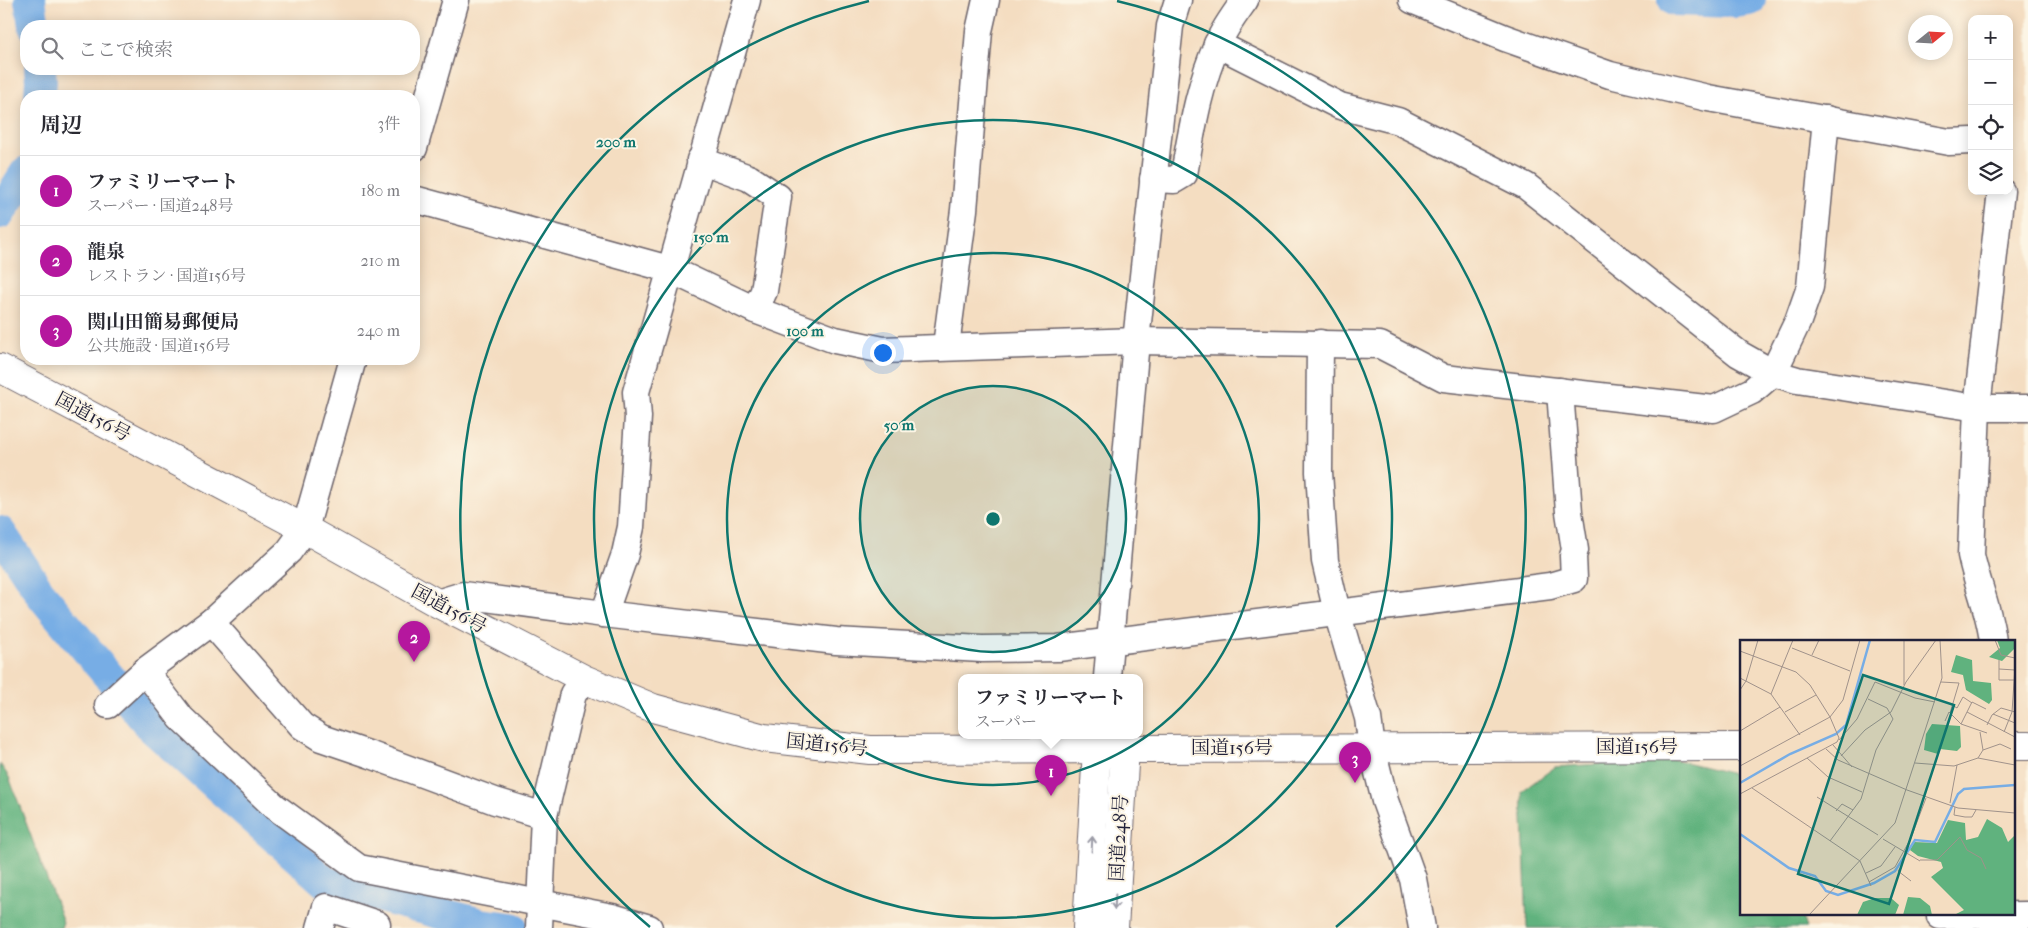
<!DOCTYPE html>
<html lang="ja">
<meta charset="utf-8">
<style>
:root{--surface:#fff;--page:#f2f2f3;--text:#2b2b33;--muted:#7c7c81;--line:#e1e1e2;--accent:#b5179e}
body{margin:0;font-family:"IM FELL French Canon","Noto Serif JP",serif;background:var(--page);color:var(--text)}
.controls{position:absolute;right:15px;top:15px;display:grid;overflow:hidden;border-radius:10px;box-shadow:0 2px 12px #0003}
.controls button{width:45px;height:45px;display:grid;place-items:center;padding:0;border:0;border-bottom:1px solid var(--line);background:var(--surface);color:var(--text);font:25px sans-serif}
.compass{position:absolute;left:1908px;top:15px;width:45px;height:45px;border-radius:50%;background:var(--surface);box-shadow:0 2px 12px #0003;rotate:72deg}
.you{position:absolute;left:882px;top:352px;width:18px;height:18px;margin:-12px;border:4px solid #fff;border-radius:50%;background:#1a73e8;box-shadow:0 0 0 8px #1a73e833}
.badge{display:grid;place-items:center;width:32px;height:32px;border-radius:50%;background:var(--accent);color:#fff;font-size:16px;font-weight:700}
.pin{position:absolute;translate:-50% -41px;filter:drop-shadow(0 1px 2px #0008)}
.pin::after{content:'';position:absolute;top:26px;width:18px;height:15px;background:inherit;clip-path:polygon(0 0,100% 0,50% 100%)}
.popup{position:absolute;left:958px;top:674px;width:185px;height:65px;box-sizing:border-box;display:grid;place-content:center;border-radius:10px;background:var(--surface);filter:drop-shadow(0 1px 4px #0005);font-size:16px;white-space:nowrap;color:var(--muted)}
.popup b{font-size:19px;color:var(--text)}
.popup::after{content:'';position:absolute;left:50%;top:100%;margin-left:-10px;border:10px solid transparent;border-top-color:var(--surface)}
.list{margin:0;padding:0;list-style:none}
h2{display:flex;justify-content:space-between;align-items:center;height:65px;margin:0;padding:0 20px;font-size:21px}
h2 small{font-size:16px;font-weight:400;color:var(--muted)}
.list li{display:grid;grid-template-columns:32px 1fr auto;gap:15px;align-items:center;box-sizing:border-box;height:70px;padding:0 20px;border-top:1px solid var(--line)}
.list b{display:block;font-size:19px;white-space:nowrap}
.list p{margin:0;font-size:16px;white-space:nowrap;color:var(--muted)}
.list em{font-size:16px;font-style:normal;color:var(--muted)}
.icon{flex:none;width:28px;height:28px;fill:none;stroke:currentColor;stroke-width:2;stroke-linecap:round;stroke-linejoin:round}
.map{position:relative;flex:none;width:2028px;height:928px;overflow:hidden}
.search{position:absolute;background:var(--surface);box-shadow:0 2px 12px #0003;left:20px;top:20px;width:400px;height:55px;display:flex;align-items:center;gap:12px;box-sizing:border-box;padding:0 18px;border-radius:20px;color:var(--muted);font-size:19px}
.panel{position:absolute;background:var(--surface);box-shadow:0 2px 12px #0003;left:20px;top:90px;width:400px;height:275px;border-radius:20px}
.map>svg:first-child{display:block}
.forest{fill:#60b27e;stroke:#416a5c}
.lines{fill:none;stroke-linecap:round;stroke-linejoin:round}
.river{stroke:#77ade5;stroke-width:32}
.minor-casing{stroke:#6c636a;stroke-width:29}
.highway-casing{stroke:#6c636a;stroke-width:30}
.minor{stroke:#fff;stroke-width:26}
.highway{stroke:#fff;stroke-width:28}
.oneway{stroke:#9c9ca7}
.ring{fill:none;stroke:#0f766e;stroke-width:2.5}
.labels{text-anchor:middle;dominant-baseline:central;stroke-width:4;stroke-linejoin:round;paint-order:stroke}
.street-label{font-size:19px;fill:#22223b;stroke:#fcf5e5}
.inset-river{fill:none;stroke:#77ade5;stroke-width:2.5}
.inset-road{fill:none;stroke:#a0928b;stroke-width:1}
.view{fill:#0f766e;fill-opacity:0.15;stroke:#0f766e;stroke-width:2.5}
.inset-edge{fill:none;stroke:#22223b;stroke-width:2.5}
.centre{fill:#0f766e;stroke:#fcf5e5;stroke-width:2.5}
.ring-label{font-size:15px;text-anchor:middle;font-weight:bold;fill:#0f766e;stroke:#fcf5e5;stroke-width:4;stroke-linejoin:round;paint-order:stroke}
</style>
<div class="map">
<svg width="2028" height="928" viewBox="0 0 2028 928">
<rect width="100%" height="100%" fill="#fcf5e5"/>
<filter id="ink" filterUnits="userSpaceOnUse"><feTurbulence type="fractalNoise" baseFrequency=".02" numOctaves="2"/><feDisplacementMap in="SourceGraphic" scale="10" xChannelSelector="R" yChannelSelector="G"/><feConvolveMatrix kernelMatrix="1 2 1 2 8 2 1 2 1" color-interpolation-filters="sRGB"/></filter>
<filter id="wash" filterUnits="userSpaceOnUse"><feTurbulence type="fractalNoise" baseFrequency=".0096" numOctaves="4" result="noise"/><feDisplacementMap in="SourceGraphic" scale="20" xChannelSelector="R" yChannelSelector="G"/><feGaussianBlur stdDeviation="1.12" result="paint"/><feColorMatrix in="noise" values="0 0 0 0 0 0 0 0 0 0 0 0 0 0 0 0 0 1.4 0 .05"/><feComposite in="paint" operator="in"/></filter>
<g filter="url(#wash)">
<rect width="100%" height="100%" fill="#f4ddc1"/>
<g class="forest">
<polygon points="1673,759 1742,776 1742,914 1801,914 1806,928 1527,928 1522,791 1555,767"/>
<polygon points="0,764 9,777 63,922 61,928 0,928"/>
</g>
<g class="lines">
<g class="river">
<polyline points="30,0 34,26"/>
<polyline points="1674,0 1736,2 1750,0"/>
<polyline points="40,69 41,81 40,96"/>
<polyline points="0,213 26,172"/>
<polyline points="0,532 43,597 151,727 325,882 481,924 512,928"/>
</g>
</g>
</g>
<g filter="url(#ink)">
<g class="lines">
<defs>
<g id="minor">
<polyline points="1412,0 1505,38 1610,75 1708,98 1949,142 1972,141"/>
<polyline points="1217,44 1340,106 1398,121 1526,186 1739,354 1773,373 1797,380 1977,408 2028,408"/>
<polyline points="414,148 456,0"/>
<polyline points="700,160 749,178 778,197 764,291 755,310"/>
<path d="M1153,179L1174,180L1184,174C1192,130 1199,84 1218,43C1225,27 1235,14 1245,0"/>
<polyline points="414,199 669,269 755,310 835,340 883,350 1136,341 1380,345 1444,378 1714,409 1752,391 1773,373 1798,321 1810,287 1826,119"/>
<polyline points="1320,343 1319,472 1325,561 1337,612 1368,718 1372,748 1385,801 1413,879 1422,928"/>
<polyline points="946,346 964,210 979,31 986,0"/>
<polyline points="437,603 463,595 604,614 836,641 982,649 1058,648 1550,586 1574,579 1573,556 1575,550 1569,512 1560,391"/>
<polyline points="604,614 625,554 631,527 638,417 636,392 747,0"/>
<polyline points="211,622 302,726 321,738 371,755 495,801 544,816"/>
<path d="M1993,642C1990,612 1977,584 1971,555L1977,408L2001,191"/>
<polyline points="145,671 181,718 274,806 359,868 612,917 649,928"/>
<polyline points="1107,677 1136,341 1170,26 1178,0"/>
<polyline points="108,705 145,671 211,622 289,551 305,529 353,359"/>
<polyline points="1940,916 2028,915"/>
<polyline points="320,928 326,907 377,924"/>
<polyline points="539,928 544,816 573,694 584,679"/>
</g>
<g id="highway">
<polyline points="0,368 305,529 437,603 584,679 653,708 764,738 870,750 1742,747"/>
<polyline points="2014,746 2028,746"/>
<polyline points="1087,928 1097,748"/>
<polyline points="1114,928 1125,748"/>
</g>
</defs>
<use href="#minor" class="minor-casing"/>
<use href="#highway" class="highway-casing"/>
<use href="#minor" class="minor"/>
<use href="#highway" class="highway"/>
</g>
<defs><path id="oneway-shaft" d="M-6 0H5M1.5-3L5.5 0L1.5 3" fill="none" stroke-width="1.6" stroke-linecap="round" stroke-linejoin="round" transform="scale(1.25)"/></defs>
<g class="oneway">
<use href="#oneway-shaft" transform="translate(1092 844) rotate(-87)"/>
<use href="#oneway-shaft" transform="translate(1115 902) rotate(93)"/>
</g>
</g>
<circle cx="993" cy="519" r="133" fill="#0f766e" fill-opacity=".12"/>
<g class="ring">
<circle cx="993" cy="519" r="133"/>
<circle cx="993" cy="519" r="266"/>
<circle cx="993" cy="519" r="399"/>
<path d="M650 927A533 533 0 0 1 869 1M1117 1A533 533 0 0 1 1336 927"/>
</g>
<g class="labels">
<g class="street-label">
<text transform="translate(93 417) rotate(28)">国道156号</text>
<text transform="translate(449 609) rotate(28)">国道156号</text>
<text transform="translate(827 745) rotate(6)">国道156号</text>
<text x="1637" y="747">国道156号</text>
<text x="1232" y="748">国道156号</text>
<text transform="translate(1119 838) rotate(-87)">国道248号</text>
</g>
</g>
<g transform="translate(1740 640)">
<rect width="275" height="275" fill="#f4ddc1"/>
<path d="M257,0H275V8L262,21L249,17L260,8ZM216,15L232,20L233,41L251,43L252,60L249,64L226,50L223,35L211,32ZM192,84L220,86L221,107L217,111L200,109L198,114L184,110L186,94ZM247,179L262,188L268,202L275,195V275H214L224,270L191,237L203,228L201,222L178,216L170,210L174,202L197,203L208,180L225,183L226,200L238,197ZM168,257L180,258L190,266L192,275H163ZM135,258H151L159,265L155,275H117L123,262Z" fill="#60b27e"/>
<path class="inset-river" d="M0,143L50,114L96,94L106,85L130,0M0,194L49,228L75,236L86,251L98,255L134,243L155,231L175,200L195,202L218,154L224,149L275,145"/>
<path class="inset-road" d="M255,0L261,15L275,18M52,8L110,31M0,11L56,32L70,45L90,77L0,126M72,15L79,0M259,20V40H275M259,29L275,30M0,38L31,54L40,67L0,91M201,42L219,43L210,73M164,45V0M0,50L6,41L18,0M31,54L53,0M212,65L217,68L223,57L232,63M40,67L60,95M45,72L76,55M227,72L275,97M253,74L275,83M205,81L209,72L221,84L247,93M221,84L232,62L246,69M247,85L252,75L261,68L275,72M240,92L243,110M264,92L272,72L275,27M99,100L117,79L135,42L175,58L195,62M93,105L112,127M86,109L98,120L167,150M101,116L125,90L151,72L166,42L196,0M67,118L88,137L122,152M238,118L243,110L260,104L271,109M175,123L214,126L238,118L275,125M12,148L120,221L131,246M167,150L218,168L275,173M0,154L97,102L99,98L90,77L103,60L120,0M77,157L138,195M210,163L217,125M215,167L214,175L225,177H232L236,170M96,171L102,164L113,170M143,199L180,221M90,201L121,159L136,110L153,79L147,68L128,59M180,220H197L220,197L227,210L241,218L246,229M161,227L158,231L171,241M126,233L141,226L155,207M129,242L155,227L171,198L186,158M69,275L155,183L202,38L200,0"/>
<path class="view" d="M123,35L214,65L149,264L58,234Z"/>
<rect width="275" height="275" class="inset-edge"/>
</g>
<circle cx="993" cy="519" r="8" class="centre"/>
<g class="ring-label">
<text x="616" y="147">200 m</text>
<text x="711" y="242">150 m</text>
<text x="805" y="336">100 m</text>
<text x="899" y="430">50 m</text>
</g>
</svg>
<div class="controls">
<button>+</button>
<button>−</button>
<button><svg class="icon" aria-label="locate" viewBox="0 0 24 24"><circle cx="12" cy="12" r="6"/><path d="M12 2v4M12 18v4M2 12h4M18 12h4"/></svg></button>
<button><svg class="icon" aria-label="layers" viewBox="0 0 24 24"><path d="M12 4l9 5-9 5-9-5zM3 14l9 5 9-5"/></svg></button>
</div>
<svg class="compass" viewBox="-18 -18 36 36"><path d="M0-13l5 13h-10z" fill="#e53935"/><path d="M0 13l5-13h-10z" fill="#7c7c81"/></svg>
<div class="you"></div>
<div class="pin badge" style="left:1051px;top:796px">1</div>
<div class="popup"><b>ファミリーマート</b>スーパー</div>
<div class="pin badge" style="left:414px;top:662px">2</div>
<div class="pin badge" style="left:1355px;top:783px">3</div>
<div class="search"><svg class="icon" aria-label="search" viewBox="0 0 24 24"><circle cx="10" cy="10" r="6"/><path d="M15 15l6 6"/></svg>ここで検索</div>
<section class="panel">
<h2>周辺<small>3件</small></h2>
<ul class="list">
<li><span class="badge">1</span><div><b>ファミリーマート</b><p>スーパー · 国道248号</p></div><em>180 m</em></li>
<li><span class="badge">2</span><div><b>龍泉</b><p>レストラン · 国道156号</p></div><em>210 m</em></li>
<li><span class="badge">3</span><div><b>関山田簡易郵便局</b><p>公共施設 · 国道156号</p></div><em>240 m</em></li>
</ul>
</section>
</div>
